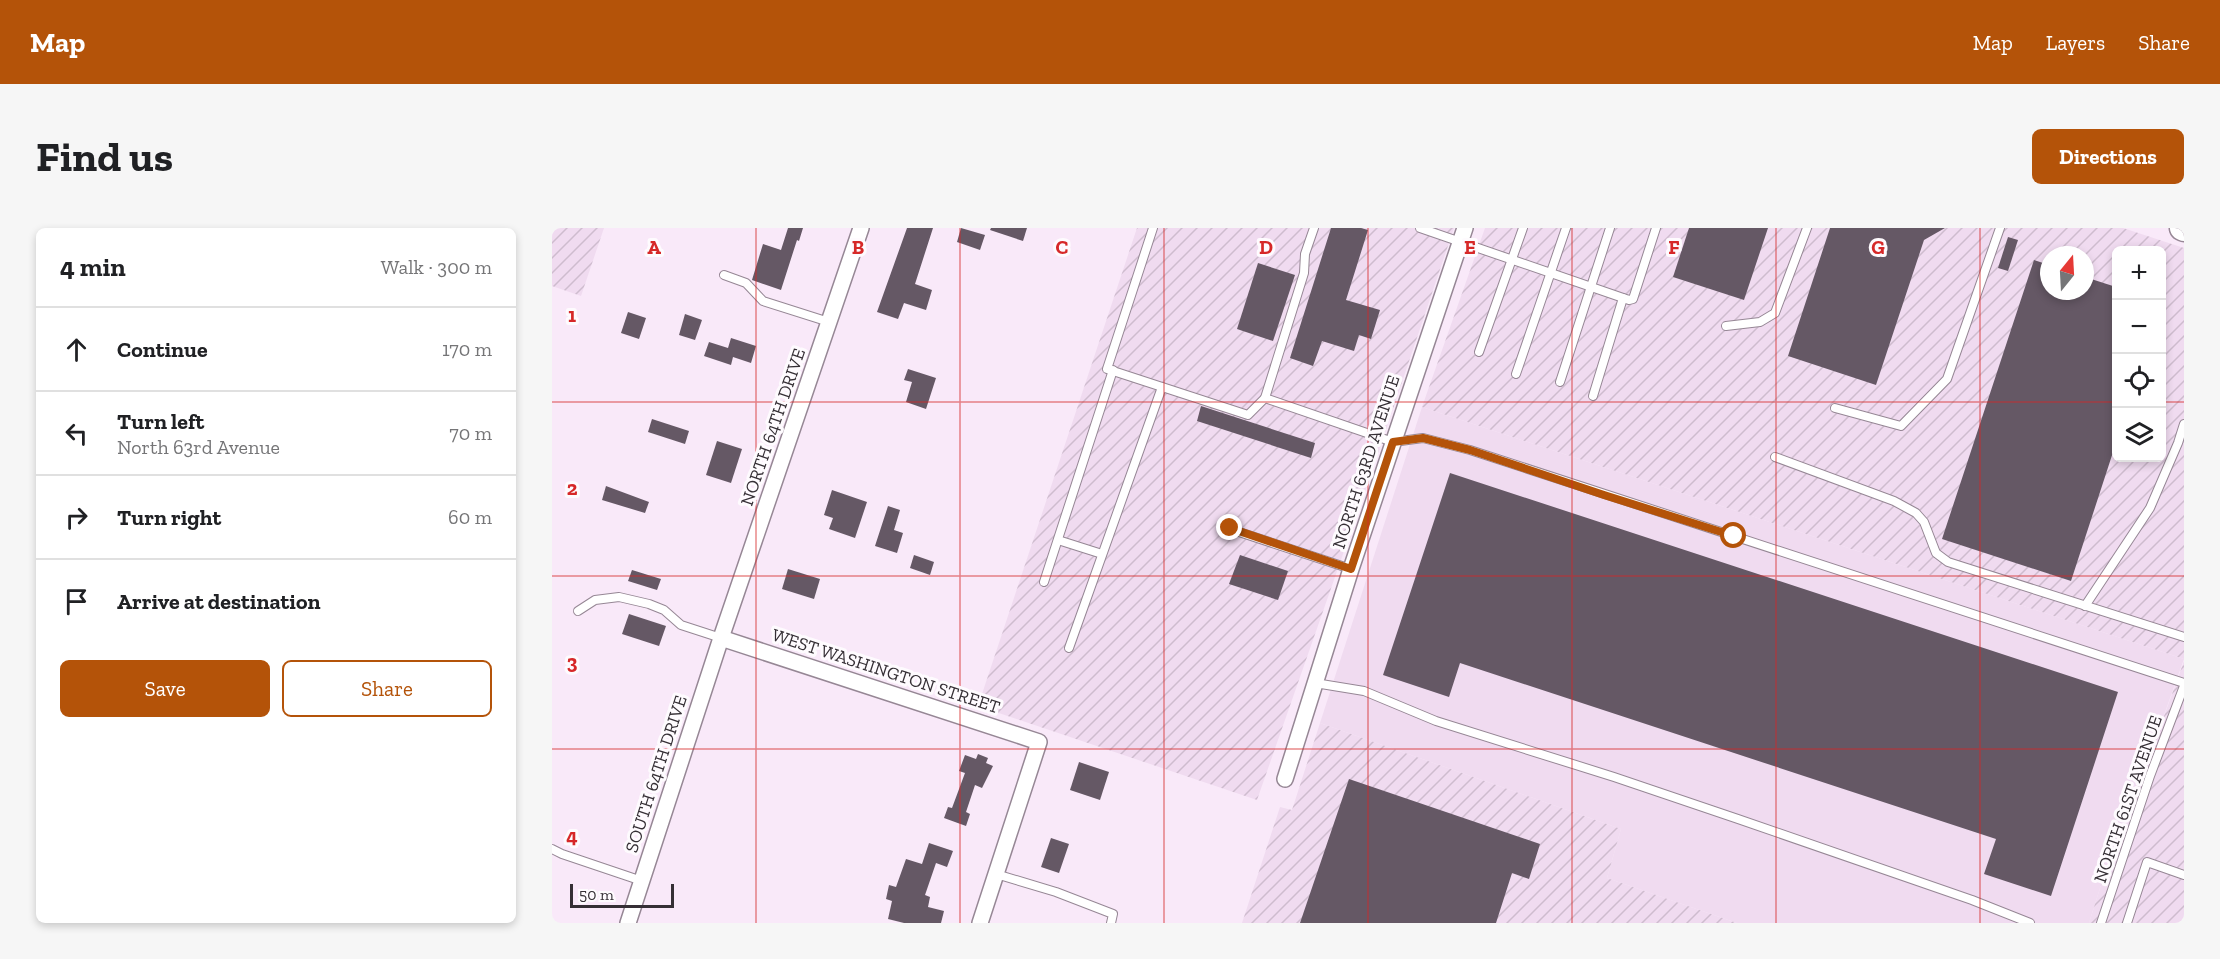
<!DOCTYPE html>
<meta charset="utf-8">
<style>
:root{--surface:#fff;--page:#f6f6f6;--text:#202124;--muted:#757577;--line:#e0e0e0;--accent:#b45309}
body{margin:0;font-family:"Zilla Slab",serif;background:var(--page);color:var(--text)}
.controls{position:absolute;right:18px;top:18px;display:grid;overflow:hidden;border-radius:9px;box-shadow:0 3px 9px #0003}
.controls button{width:54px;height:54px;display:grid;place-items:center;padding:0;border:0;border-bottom:2px solid var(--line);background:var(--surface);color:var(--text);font:30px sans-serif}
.compass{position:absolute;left:1488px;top:18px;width:54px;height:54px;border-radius:50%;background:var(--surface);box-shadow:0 3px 9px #0003;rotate:18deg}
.scale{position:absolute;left:18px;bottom:15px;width:104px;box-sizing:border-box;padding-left:6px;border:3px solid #352f35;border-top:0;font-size:16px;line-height:21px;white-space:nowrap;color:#352f35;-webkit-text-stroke:4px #fefbfe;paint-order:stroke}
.stop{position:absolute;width:18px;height:18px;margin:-14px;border:4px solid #b45309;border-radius:50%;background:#fff}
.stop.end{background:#b45309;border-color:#fff;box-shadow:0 2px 6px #0008}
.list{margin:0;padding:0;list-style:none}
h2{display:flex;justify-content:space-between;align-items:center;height:78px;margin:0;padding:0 24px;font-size:26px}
h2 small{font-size:20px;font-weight:400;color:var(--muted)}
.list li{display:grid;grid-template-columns:39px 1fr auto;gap:18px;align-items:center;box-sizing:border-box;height:84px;padding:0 24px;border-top:2px solid var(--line)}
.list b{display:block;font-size:22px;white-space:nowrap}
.list p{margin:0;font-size:20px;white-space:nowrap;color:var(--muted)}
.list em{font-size:20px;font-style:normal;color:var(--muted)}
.actions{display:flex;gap:12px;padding:18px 24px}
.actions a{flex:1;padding:14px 0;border:2px solid var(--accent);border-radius:9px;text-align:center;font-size:21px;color:var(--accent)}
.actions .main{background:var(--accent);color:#fff}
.icon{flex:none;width:33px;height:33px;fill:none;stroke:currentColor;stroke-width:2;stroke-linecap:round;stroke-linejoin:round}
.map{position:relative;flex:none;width:1632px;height:695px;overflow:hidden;border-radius:9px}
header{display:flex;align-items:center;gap:36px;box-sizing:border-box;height:84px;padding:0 30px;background:var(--accent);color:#fff}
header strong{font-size:28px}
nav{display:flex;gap:33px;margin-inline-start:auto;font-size:21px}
.intro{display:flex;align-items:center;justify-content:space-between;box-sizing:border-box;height:144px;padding:0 36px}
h1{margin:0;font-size:42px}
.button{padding:15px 27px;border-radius:9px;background:var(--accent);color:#fff;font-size:21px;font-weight:700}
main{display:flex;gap:36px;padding:0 36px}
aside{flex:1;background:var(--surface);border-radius:9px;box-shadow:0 3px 9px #0003}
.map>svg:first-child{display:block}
.built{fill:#f0dbf0}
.industrial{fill:url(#industrial-furrows);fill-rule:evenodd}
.building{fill:#655865}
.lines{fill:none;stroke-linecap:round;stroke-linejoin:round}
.service-casing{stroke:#968795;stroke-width:10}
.minor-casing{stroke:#968795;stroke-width:18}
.primary-casing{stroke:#968795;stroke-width:27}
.service{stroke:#fff;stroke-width:8}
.minor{stroke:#fff;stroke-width:15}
.primary{stroke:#fff;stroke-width:24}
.route{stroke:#b45309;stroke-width:8}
.grid{fill:none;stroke:#d62828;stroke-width:1.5;stroke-opacity:0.55}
.labels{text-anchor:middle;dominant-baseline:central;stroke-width:6;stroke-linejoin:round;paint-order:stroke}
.street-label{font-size:18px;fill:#352f35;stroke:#fefbfe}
.grid-label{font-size:20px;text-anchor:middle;font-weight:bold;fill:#d62828;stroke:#fefbfe;stroke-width:6;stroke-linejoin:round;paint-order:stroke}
</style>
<header>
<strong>Map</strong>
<nav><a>Map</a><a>Layers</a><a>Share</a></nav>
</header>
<div class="intro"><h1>Find us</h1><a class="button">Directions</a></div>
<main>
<aside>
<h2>4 min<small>Walk · 300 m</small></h2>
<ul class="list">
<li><svg class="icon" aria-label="ahead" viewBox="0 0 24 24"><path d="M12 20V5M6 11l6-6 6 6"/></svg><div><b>Continue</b></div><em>170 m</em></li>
<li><svg class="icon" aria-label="left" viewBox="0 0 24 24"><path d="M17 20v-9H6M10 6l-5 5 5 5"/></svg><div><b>Turn left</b><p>North 63rd Avenue</p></div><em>70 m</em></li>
<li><svg class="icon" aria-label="right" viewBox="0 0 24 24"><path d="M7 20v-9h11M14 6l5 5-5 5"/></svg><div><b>Turn right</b></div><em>60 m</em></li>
<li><svg class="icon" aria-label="arrive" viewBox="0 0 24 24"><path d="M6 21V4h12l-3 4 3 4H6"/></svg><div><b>Arrive at destination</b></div></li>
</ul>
<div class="actions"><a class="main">Save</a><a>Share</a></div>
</aside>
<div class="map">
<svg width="1632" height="695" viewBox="0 0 1632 695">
<defs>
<pattern id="industrial-furrows" width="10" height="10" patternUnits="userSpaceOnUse" patternTransform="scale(1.5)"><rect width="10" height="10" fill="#f0dbf0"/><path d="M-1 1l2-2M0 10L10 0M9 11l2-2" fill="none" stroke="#cebcce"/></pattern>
</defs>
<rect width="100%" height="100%" fill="#f9e9f9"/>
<polygon class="built" points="870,179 1632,431 1596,532 1560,622 1537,695 1185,695 1055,650 1069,601 768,495"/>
<g class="industrial">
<polygon points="0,0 52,0 29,68 0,58"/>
<polygon points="585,0 902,0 818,249 705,572 426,478"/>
<path d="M933,0H1571L1632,20V431L870,179ZM1564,22H1610V230H1564ZM1497,27H1533V63H1497Z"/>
<polygon points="1632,433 1632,695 1537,695 1560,622 1596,532"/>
<polygon points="768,495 1069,601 1055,650 1185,695 690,695 728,579 740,582"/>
</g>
<g class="building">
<polygon points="236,0 251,0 247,13 245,12 229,62 200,52 211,16 229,22"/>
<polygon points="355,0 381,0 363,56 380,62 374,82 352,75 346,91 325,84"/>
<polygon points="409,0 433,7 428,22 405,14"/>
<polygon points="439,0 475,0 471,13 438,2"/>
<polygon points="779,0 809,0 816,2 794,72 828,82 819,111 807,107 802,123 770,113 761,138 738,130"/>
<polygon points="1137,0 1216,0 1192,72 1121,49"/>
<polygon points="1278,0 1393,0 1372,12 1324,157 1236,128"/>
<polygon points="1456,9 1466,12 1456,43 1446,40"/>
<polygon points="1482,32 1497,37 1497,63 1533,63 1533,49 1564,59 1564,215 1519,353 1390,311"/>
<polygon points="706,35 743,47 721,113 685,101"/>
<polygon points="76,84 94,90 87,111 69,105"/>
<polygon points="133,86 150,92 143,112 127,107"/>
<polygon points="179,110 204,118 199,135 181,129 179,137 152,128 157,114 176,120"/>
<polygon points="356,141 384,150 374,181 354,174 360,154 352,152"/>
<polygon points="649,178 763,215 759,230 645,193"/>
<polygon points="100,191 137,203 133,216 96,204"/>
<polygon points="165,213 190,221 179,255 154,247"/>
<polygon points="898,245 1566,464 1499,668 1432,646 1444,611 908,435 897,469 831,447"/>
<polygon points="54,258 97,274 93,285 50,272"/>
<polygon points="280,262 315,274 303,310 277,301 281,290 272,287"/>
<polygon points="336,278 348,282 342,302 351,305 345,325 323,318"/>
<polygon points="362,327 382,334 378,347 358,340"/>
<polygon points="688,327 736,343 726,372 677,356"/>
<polygon points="236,341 268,351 262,371 230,361"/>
<polygon points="80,342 109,351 105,362 76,353"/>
<polygon points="77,386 114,398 107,418 70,406"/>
<polygon points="426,526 436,530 434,535 441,538 430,560 423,557 414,584 418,586 414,598 392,590 396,579 400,580 413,545 407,543 413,527 424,531"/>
<polygon points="527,534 557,544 548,572 518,562"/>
<polygon points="797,551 988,616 977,651 960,645 944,695 748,695"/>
<polygon points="499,610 517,616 507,645 489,639"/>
<polygon points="377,615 401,623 395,639 384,635 373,667 378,669 376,679 392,683 389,695 352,695 336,691 340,673 334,671 337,657 344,659 354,631 370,636"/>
</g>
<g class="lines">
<defs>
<g id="service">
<polyline points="601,0 555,141 696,187 713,170"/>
<polyline points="762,0 753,26 752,45 713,170 841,214 871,210 918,222 1632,455"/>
<polyline points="868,0 1077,72 1081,71 1104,0"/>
<polyline points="172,47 194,55 211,73 277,94"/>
<polyline points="1174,98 1208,94 1223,85 1255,0"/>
<polyline points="927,124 971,0"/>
<polyline points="964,146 1014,0"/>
<polyline points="1008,154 1058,0"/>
<polyline points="1041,168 1071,70"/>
<polyline points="1283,180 1349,198 1395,151 1448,0"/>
<polyline points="1223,229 1342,273 1364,285 1372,294 1384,325 1396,334 1632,409"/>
<polyline points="678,301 799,341"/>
<polyline points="506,312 550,326"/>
<polyline points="492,354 561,142"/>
<polyline points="1533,378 1598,280 1626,215 1632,196"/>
<polyline points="26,383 43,372 67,369 97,376 112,382 129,397 169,410"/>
<polyline points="517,420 610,159"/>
<polyline points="763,455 812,463 884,493 1062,549 1186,591 1420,672 1478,695"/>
<polyline points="0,621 10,626 90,653"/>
<polyline points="444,646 504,664 561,686 559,695"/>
<polyline points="1549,695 1598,548 1632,458"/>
<polyline points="1575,695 1595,634 1632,647"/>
</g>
<g id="minor">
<polyline points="169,410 487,514 428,695"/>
<polyline points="733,551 799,341 913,0"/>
<polyline points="76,695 169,410 309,0"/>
</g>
<polyline id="primary" points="1630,0 1632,1"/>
</defs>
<use href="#service" class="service-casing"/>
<use href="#minor" class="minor-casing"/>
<use href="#primary" class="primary-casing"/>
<use href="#service" class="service"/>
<use href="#minor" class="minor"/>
<use href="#primary" class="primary"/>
</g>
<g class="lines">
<polyline class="route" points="678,300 799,341 841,214 871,210 918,222 1052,267 1182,308"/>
</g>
<path class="grid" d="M204,0V695M408,0V695M612,0V695M816,0V695M1020,0V695M1224,0V695M1428,0V695M0,174H1564M1610,174H1632M0,348H1632M0,521H1632"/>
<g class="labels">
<g class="street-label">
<text transform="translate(221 199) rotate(-71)">NORTH 64TH DRIVE</text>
<text transform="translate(814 234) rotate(-72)">NORTH 63RD AVENUE</text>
<text transform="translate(334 443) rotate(18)">WEST WASHINGTON STREET</text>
<text transform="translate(104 546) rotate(-72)">SOUTH 64TH DRIVE</text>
<text transform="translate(1576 571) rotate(-71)">NORTH 61ST AVENUE</text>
</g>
</g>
<g class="grid-label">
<text x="102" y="26">A</text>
<text x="306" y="26">B</text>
<text x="510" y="26">C</text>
<text x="714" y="26">D</text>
<text x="918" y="26">E</text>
<text x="1122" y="26">F</text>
<text x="1326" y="26">G</text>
<text x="20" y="94">1</text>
<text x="20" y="267">2</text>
<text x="20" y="441">3</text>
<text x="20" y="615">4</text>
</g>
</svg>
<div class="controls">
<button>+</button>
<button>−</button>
<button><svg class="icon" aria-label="locate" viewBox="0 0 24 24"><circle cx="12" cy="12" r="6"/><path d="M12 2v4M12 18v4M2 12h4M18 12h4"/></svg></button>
<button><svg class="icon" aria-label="layers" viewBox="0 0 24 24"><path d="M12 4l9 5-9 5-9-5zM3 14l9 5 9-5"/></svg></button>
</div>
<svg class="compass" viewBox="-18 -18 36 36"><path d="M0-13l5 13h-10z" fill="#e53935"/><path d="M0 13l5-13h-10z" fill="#757577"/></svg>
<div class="scale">50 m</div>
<div class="stop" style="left:1182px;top:308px"></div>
<div class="stop end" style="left:678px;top:300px"></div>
</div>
</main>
